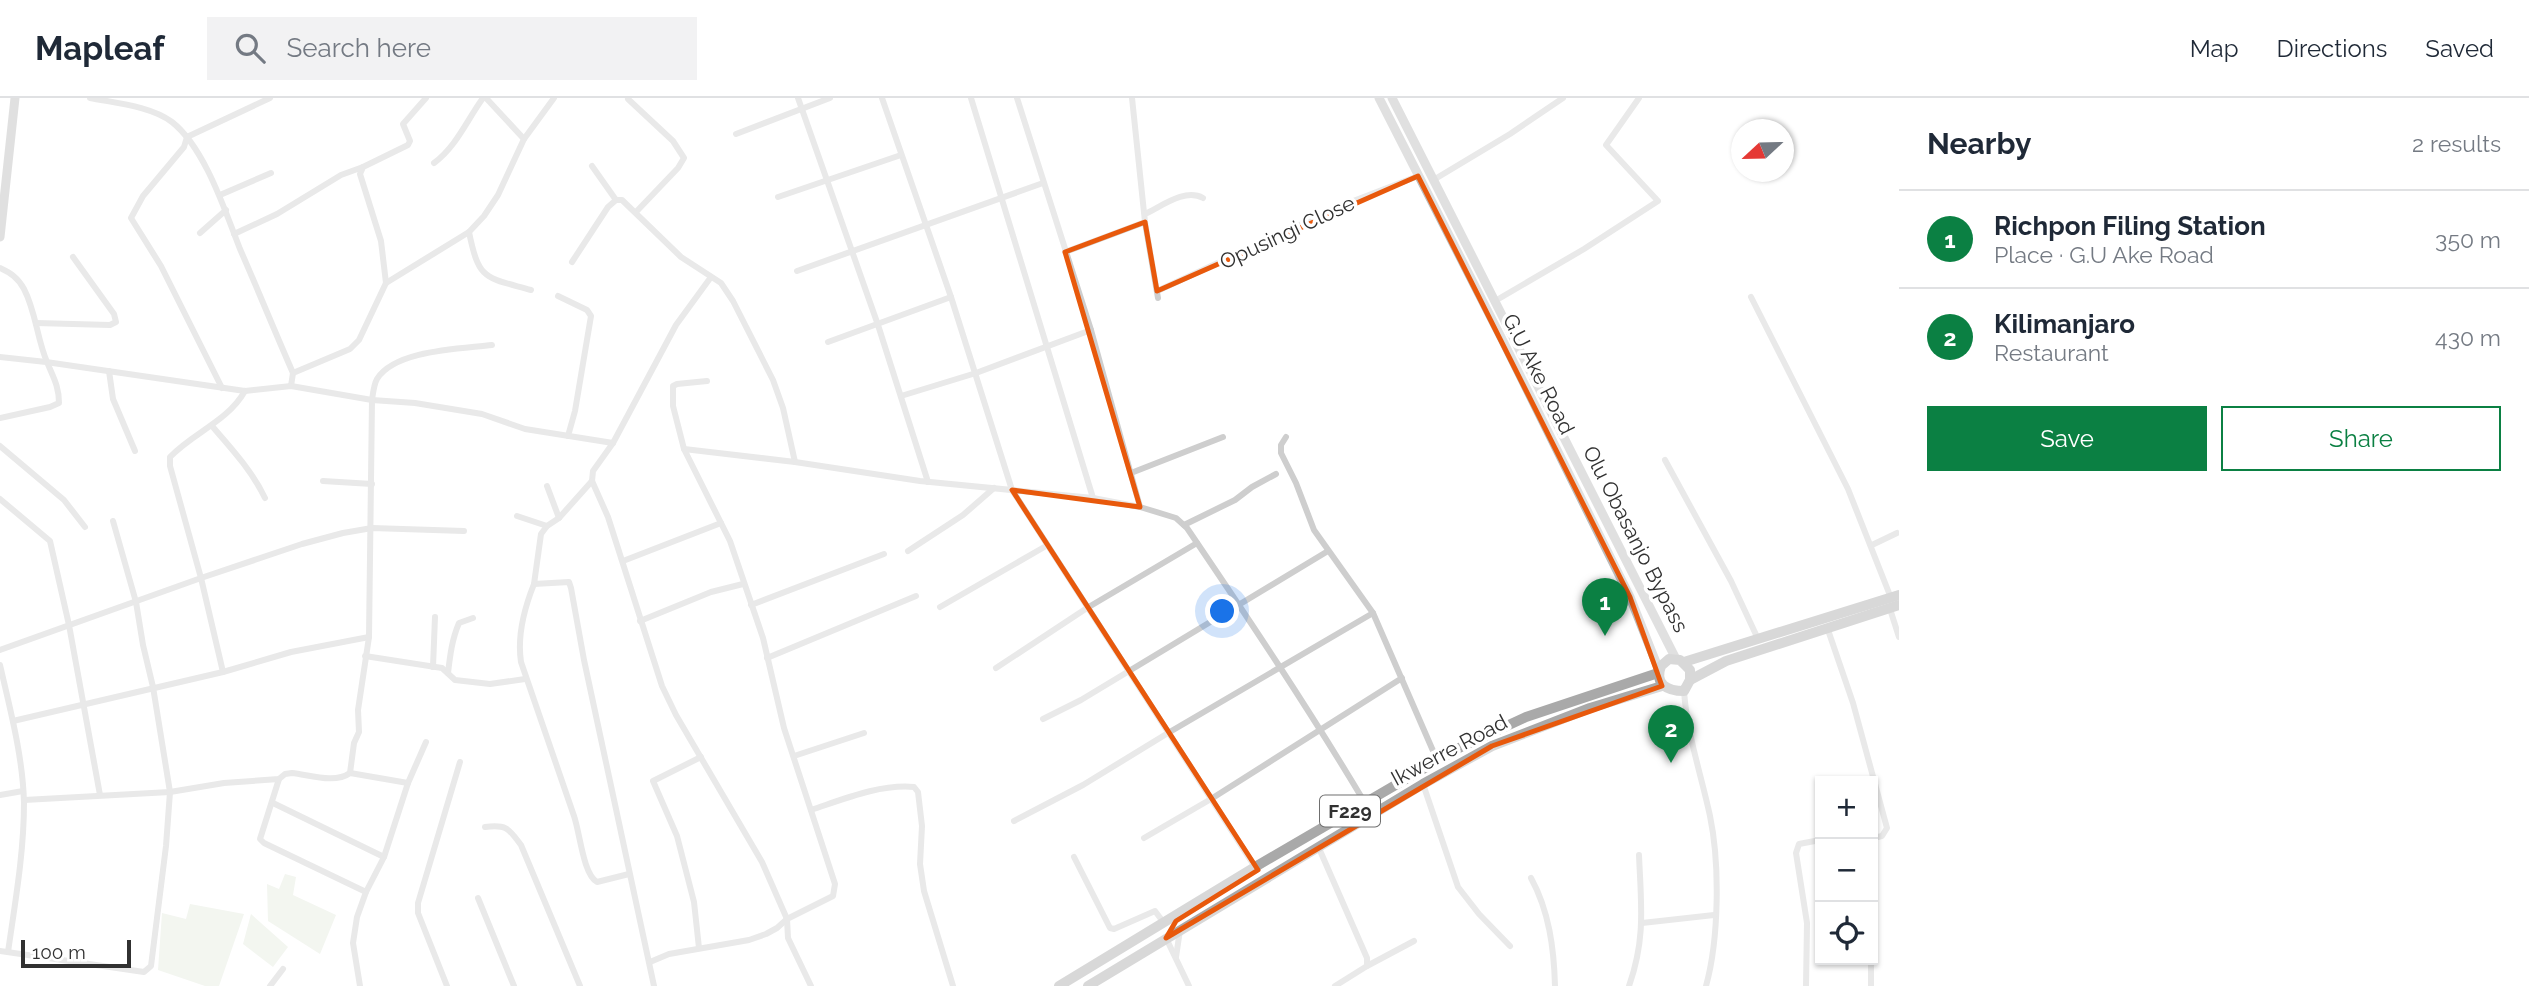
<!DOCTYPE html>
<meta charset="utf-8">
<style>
:root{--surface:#fff;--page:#f2f2f3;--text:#1f2937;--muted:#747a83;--line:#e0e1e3;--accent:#0b8043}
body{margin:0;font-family:Raleway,sans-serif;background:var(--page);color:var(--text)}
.controls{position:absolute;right:21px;bottom:21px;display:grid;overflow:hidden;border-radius:0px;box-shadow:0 2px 5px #0004}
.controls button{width:63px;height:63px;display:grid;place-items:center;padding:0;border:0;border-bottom:2px solid var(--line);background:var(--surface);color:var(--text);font:35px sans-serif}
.compass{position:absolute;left:1731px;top:21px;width:63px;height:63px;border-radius:50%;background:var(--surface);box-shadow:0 2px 5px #0004;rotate:248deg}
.scale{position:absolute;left:21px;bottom:18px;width:110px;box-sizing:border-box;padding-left:7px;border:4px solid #313131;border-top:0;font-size:19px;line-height:24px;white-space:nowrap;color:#313131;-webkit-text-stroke:5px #fff;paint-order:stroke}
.you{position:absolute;left:1223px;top:514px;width:24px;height:24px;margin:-18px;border:5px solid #fff;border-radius:50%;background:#1a73e8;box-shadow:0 0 0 10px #1a73e833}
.badge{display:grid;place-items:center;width:46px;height:46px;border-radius:50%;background:var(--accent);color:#fff;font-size:23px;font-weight:700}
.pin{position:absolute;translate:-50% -58px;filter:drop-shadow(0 2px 4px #0008)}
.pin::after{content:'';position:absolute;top:37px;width:24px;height:21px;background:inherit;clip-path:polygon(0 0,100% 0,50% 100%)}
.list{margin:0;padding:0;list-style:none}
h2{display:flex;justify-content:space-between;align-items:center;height:91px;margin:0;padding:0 28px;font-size:30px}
h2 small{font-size:23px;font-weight:400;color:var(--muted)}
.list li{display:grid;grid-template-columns:46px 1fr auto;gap:21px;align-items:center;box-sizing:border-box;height:98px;padding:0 28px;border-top:2px solid var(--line)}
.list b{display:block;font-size:26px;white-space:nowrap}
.list p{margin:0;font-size:23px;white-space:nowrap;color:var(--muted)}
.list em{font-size:23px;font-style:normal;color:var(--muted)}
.actions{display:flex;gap:14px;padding:21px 28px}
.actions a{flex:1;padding:16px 0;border:2px solid var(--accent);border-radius:0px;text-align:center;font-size:24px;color:var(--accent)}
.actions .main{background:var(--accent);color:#fff}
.icon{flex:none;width:38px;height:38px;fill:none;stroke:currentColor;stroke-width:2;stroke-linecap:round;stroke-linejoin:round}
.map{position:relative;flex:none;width:1899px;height:888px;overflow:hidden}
header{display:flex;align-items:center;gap:42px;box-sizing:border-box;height:98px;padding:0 35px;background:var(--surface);border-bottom:2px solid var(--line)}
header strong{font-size:33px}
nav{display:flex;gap:38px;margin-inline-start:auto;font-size:24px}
.search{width:490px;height:63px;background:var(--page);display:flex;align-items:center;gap:18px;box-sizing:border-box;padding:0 24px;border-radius:0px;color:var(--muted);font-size:26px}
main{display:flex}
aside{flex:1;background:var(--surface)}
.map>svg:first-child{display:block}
.green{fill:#e4eade}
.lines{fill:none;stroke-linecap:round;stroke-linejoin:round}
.street{stroke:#cecece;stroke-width:6}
.secondary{stroke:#bbb;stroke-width:9}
.primary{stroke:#a9a9a9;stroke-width:10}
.marked{fill:none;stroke:#e8590c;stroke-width:5;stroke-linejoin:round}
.labels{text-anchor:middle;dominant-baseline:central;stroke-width:7;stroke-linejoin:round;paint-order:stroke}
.shield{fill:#fff;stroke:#6f6f6f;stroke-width:2}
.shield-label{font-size:19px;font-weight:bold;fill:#313131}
.street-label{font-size:21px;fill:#313131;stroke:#fff}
</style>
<header>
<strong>Mapleaf</strong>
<div class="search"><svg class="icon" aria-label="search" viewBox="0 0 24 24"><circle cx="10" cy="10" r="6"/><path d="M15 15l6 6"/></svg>Search here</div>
<nav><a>Map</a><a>Directions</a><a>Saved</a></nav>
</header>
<main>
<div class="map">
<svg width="1899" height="888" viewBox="0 0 1899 888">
<rect width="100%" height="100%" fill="#fff"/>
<g class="green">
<polygon points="285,776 296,779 293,797 336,817 320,856 268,823 267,786 279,791"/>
<polygon points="190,806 244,816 219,888 205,888 158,872 162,815 186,821"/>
<polygon points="251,816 288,849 273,869 243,846"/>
</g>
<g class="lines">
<g class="street">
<path d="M90,0C115,5 151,8 172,24C205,50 225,113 240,151C258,192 275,234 293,275L291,288"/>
<polyline points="486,0 524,41"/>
<polyline points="798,0 878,227 928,384"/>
<polyline points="882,0 951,199 1012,392 1255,769"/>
<polyline points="971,0 1093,400"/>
<polyline points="1017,0 1091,232 1140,409"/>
<polyline points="1132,0 1145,124 1158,200"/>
<polyline points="628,1 673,43 684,60 678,70 636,114"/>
<polyline points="736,36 830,0"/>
<path d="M434,65C456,49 467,22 483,0"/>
<polyline points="592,68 616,102"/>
<polyline points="1435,81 1510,36 1563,0"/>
<polyline points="220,97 271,75"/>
<polyline points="778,99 901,57"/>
<path d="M1145,116C1162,108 1185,90 1203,100"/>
<path d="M469,134C479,183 485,179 531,192"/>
<polyline points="200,135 226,112"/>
<polyline points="234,136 277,116 341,77 363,69"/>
<polyline points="1065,154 1145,124"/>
<polyline points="572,164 608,109 616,102 622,102 681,159 721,185 733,203 773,282 783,310 795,364"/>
<path d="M0,170C11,175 18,180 24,191C36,214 37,241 47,264C53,279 59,288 59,305L50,309L0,320"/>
<polyline points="797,173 1043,85"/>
<polyline points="711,179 676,227 613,345 593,373 592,383 608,419 662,588 676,617 762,764 787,821 788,840 811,888"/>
<polyline points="386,185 381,143 360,76 363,69 408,47 410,43 403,26 426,0"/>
<polyline points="1157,193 1343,107 1418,78"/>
<polyline points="558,198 587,212 591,218 575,313 568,338"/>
<polyline points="1751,199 1848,391 1891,500"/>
<polyline points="1495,203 1584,151 1658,103 1606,47 1639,0"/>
<polyline points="36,225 110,227 116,224 114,216 73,159"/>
<polyline points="828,244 951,199"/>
<polyline points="0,259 46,264 245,293 291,288 372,302 415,305 482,316 525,331 613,345"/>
<polyline points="109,273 113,301 135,353"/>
<polyline points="293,275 350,251 359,242 386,185 469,134 484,118 498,97 524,41 554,0"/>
<polyline points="222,290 161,168 131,120 143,98 184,49 187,39 270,0"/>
<polyline points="901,298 976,275 1091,232"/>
<path d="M212,328C232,351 252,373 265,400"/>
<polyline points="1286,339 1281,347 1281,355 1296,385 1314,432 1373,515 1437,662"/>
<polyline points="0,348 64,402 85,429"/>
<path d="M684,351L795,364L920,383L1093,400L1140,409L1176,420L1187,430C1248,520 1309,611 1365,705"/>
<polyline points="1665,362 1731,483 1758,541"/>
<polyline points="1131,375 1223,339"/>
<polyline points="323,383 372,386"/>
<polyline points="592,383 559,420 547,428 541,436 534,486 569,484 571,490 584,562 654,888"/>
<polyline points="547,388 559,420"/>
<polyline points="0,401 50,443 69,527 100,697"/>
<polyline points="517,418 547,428"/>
<polyline points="1184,427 1235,402 1252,389 1276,376"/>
<polyline points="1872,447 1897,435"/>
<polyline points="908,453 963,417 994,390"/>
<polyline points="623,463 721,425"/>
<path d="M534,486C524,511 517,538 521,564L574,718C580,735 583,776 597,784L629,776"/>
<polyline points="751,507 884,456"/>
<polyline points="940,509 1046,448"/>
<polyline points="1890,511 1899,539"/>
<polyline points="640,523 711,494 743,486"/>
<polyline points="1827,529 1853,605 1887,730 1882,738 1873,740"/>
<polyline points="0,552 201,480 302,446 343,435 372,430 464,433"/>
<polyline points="365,558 442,570 455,582 490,586 525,581"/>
<polyline points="767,560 916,498"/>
<path d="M0,567C10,611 23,659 24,705C24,755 15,805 8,854"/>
<polyline points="433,569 435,519"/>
<polyline points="996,570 1087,510 1197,445"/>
<path d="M223,574L201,480L170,368V359C194,334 227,324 245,293"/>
<path d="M448,575C450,558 452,541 459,525L473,520"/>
<path d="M1684,593C1687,636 1701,676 1710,718C1720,766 1719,841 1706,888"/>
<polyline points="1043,621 1081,602 1328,453"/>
<polyline points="13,623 223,574 291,554 369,539"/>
<polyline points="794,658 864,635"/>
<polyline points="350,675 408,685"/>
<polyline points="279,681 260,741 264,745 366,794"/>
<polyline points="1423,686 1458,789 1479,816 1510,848"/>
<polyline points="0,697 23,693"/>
<path d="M24,702L170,694L224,685L279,681L285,676L292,675C310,677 335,686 350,675L354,645L359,634L358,612L369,539L372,302C373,295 374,286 377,281C395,252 460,251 492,247"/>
<polyline points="273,705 384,759"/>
<path d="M811,712C844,701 880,686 914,689L918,694L922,728L920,766L924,793L953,888"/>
<polyline points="1014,723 1083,687 1168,635 1373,515"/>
<path d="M485,729C507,726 509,731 521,747L580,888"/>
<polyline points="1144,740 1211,701 1402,580"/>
<polyline points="1318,748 1367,860 1367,868 1335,888"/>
<polyline points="1074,759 1110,830 1114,831 1155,813 1164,825"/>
<path d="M1531,780C1549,813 1554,850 1555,888"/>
<polyline points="478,800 514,888"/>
<polyline points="1642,825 1714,817"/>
<polyline points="1166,840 1189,888"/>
<polyline points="699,850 694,804 677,738 653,683 701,659"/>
<polyline points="0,853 144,874 151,868 166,748 170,694 153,589 143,547 136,504 113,423"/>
<polyline points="1176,859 1180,832"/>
<polyline points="1871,862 1871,888"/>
<polyline points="650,864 669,856 749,842 766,836 777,830 787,821 833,798 835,786 784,630 763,540 730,443 684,351 673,308 673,288 677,286 707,283"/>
<polyline points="1367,868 1414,843"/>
<polyline points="270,888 283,871"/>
<polyline points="360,888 353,845 357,819 366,794 384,759 408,685 426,644"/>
<polyline points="447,888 418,815 418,805 460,664"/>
<path d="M1629,888C1646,840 1641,806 1639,757"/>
<polyline points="1806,888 1807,825 1796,755 1799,746 1820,742"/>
</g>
<g class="secondary">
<polyline points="1379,0 1503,243 1630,499 1659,572"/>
<polyline points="1392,0 1676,561"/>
<polyline points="0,139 15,0"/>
</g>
<g class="primary">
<path d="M1669,561L1680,562L1690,572V582L1684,593C1668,593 1654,587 1661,568Z"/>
<polyline points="1684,564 1899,497"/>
<polyline points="1690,582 1726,563 1899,507"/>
<polyline points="1059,888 1255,769 1459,650 1526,619 1658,575"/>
<polyline points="1088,888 1423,686 1492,648 1590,610 1662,588"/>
</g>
</g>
<path d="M0 0H1899V888H0ZM1418,78L1630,499L1662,588L1492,648L1166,840L1176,823L1258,772L1012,392L1140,409L1065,154L1145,124L1157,193Z" fill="#fff" fill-opacity=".55" fill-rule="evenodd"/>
<path class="marked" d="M1418,78L1630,499L1662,588L1492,648L1166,840L1176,823L1258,772L1012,392L1140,409L1065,154L1145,124L1157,193Z"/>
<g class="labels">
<rect class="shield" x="1320" y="697.5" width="60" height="31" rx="5"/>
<g class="shield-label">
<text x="1350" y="713">F229</text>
</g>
<g class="street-label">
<text transform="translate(1287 134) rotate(-25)">Opusingi Close</text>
<text transform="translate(1539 276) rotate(63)">G.U Ake Road</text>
<text transform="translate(1636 441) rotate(63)">Olu Obasanjo Bypass</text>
<text transform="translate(1449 652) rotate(-28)">Ikwerre Road</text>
</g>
</g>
</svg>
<div class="controls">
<button>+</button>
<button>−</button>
<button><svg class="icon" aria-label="locate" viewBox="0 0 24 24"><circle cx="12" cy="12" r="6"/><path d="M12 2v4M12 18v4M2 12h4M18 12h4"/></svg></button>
</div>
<svg class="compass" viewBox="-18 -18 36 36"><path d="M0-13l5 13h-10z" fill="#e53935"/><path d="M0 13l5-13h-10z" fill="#747a83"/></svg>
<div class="scale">100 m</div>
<div class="you"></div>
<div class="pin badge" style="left:1605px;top:538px">1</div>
<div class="pin badge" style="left:1671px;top:665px">2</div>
</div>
<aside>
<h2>Nearby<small>2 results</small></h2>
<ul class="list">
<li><span class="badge">1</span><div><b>Richpon Filing Station</b><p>Place · G.U Ake Road</p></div><em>350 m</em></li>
<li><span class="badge">2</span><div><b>Kilimanjaro</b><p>Restaurant</p></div><em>430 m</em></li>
</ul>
<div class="actions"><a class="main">Save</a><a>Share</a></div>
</aside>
</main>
